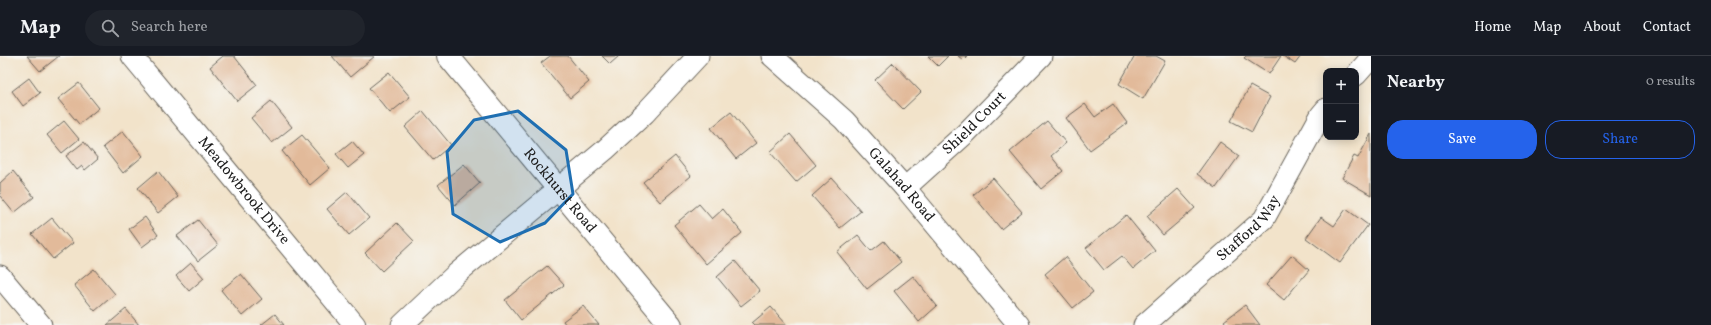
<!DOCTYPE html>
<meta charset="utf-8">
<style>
:root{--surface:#171b24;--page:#20242c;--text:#f1f3f6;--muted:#9ea1a6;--line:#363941;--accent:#2563eb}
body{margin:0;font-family:Vollkorn,serif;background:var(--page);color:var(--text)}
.controls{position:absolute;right:12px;top:12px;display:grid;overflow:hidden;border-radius:8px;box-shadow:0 2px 10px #0003}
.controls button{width:36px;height:36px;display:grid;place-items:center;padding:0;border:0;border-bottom:1px solid var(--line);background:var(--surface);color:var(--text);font:20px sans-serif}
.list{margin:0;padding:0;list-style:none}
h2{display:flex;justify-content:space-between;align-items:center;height:52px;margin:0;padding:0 16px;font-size:17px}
h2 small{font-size:13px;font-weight:400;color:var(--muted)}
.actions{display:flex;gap:8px;padding:12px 16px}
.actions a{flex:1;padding:9px 0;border:1px solid var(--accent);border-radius:16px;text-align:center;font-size:14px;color:var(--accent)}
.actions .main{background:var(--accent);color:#fff}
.icon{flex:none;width:22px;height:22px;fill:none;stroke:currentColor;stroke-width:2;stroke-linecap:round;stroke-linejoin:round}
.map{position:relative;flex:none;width:1371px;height:269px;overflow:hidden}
header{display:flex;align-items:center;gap:24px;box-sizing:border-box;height:56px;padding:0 20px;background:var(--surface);border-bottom:1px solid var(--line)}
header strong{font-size:19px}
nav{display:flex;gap:22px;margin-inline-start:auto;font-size:14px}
.search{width:280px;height:36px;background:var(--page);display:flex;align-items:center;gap:10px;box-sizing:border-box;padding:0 14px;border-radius:22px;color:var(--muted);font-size:15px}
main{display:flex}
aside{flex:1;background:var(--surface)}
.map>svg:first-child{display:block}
.building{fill:#e2ba9a}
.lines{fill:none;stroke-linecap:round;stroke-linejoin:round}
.street-casing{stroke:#676259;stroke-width:23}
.secondary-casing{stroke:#676259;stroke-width:24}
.street{stroke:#fff;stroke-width:21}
.secondary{stroke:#fff;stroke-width:22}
.marked{fill:#1f6fb2;fill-opacity:0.2;stroke:#1f6fb2;stroke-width:3;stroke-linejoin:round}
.labels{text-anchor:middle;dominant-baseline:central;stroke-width:3.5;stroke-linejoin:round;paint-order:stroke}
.street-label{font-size:15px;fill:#1c1c1c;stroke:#f6f6f2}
</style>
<header>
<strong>Map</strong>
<div class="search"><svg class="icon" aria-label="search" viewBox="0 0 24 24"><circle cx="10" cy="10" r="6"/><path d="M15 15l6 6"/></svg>Search here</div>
<nav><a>Home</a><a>Map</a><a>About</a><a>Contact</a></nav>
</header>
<main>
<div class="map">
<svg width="1371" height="269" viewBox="0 0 1371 269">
<rect width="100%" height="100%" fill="#f6f6f2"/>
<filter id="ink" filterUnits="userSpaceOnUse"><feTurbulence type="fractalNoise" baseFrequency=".025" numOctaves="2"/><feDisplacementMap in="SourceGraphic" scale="8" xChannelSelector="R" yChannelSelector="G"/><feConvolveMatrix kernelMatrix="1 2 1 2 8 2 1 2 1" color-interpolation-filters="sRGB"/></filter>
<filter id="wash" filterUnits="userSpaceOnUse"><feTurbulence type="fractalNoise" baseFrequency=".012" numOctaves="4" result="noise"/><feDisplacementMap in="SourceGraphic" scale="16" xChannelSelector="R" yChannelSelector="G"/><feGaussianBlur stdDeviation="0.9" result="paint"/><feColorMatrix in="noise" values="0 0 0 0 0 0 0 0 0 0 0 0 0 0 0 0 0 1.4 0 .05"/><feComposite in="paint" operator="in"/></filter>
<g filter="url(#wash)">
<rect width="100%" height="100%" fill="#f2e3ca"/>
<g id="blocks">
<g class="building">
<polygon points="27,0 59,0 40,15"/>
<polygon points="223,0 234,0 257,29 237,45 210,11"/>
<polygon points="332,0 375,0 350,21"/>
<polygon points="550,0 568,0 589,26 570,42 541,7"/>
<polygon points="602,0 619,0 610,8"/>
<polygon points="928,0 948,0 938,10"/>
<polygon points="958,0 967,0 963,4"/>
<polygon points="1135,0 1156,0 1165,5 1143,43 1119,28"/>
<polygon points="1246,0 1281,0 1269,18 1244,2"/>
<polygon points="1283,0 1301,0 1295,8"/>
<polygon points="893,7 921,36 903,53 875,24"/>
<polygon points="389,16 410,41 390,57 369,32"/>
<polygon points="29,22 40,37 23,50 12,35"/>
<polygon points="79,27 99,52 79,68 58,43"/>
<polygon points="1250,30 1270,41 1252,76 1231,65"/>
<polygon points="271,45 292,71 272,87 251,62"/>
<polygon points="1085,48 1095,61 1113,48 1127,67 1090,94 1066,62"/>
<polygon points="423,55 451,89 433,104 405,71"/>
<polygon points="731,56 756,87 736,103 711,72"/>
<polygon points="64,65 79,83 62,97 47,79"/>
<polygon points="1047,65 1066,87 1051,100 1063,115 1041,133 1010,96"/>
<polygon points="123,75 143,100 123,117 103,91"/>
<polygon points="790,78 816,109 796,126 770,96"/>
<polygon points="1371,78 1371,139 1342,122 1354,100 1358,102"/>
<polygon points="302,79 330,112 310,129 282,95"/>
<polygon points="352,85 364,99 348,112 336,98"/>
<polygon points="84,86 98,103 85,114 82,110 77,114 66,100"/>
<polygon points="1220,86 1239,100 1216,132 1197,118"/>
<polygon points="675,100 691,120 660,146 643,126"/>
<polygon points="464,108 480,127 455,149 438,129"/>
<polygon points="13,115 34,141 14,157 0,140 0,127"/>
<polygon points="158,115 178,141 158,157 138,132"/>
<polygon points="832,122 861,155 840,172 812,140"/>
<polygon points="993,122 1022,156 1001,173 973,139"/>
<polygon points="1178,133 1195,152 1163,179 1147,160"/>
<polygon points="347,136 369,162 349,179 327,153"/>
<polygon points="699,148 712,163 723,153 742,177 706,208 674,169"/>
<polygon points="1346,153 1368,169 1340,207 1306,182 1321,161 1334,170"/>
<polygon points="1126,159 1155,195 1133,213 1122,200 1104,214 1086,192"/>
<polygon points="145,161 158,179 142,191 129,173"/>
<polygon points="52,162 73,187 53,203 32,178"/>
<polygon points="198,164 218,189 198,205 177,180"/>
<polygon points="397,167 414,185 382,215 365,197"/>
<polygon points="858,179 871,195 884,185 901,206 867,233 837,196"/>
<polygon points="1292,199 1309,214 1284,244 1266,229"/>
<polygon points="1065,201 1093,236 1073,252 1045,218"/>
<polygon points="735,205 760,235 741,250 717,221"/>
<polygon points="191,207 204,222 189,235 176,220"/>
<polygon points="547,210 564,229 521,264 505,244"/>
<polygon points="94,213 115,238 95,255 74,229"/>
<polygon points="241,218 262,243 242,260 221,234"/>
<polygon points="913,220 937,250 919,266 894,235"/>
<polygon points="1245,249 1260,269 1227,269 1224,265"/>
<polygon points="583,250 599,269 566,269 563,265"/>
<polygon points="771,251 787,269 754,269 752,267"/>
<polygon points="126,253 139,269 107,269"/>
<polygon points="275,258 284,269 261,269"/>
</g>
</g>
</g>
<g filter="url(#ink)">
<use href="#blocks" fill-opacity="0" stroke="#676259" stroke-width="1"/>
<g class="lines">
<defs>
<g id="street">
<path id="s1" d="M132,0L355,269"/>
<path id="s2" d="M772,0L844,64L905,132L1019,269"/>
<polyline points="1356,19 1371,2"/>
<path id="s3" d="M905,132L966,77L1041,0"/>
<polyline points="0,220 41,269"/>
<polyline points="402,269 455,219 605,94 645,57 698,0"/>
<path id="s4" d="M1144,269L1264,163L1321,59L1326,53"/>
</g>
<g id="secondary">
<path id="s5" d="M448,0L671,269"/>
</g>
</defs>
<use href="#street" class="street-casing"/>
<use href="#secondary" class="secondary-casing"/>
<use href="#street" class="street"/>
<use href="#secondary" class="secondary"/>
</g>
</g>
<path class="marked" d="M518,55L566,94L573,138L545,167L500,186L453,158L447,96L474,64Z"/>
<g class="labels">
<g class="street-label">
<text stroke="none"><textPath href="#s3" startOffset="95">Shield Court</textPath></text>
<text stroke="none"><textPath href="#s2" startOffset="183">Galahad Road</textPath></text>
<text stroke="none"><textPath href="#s1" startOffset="175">Meadowbrook Drive</textPath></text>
<text stroke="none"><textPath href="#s5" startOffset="175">Rockhurst Road</textPath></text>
<text stroke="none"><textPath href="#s4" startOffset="143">Stafford Way</textPath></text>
</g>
</g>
</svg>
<div class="controls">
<button>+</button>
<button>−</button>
</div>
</div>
<aside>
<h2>Nearby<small>0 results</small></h2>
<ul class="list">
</ul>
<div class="actions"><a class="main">Save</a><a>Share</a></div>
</aside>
</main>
